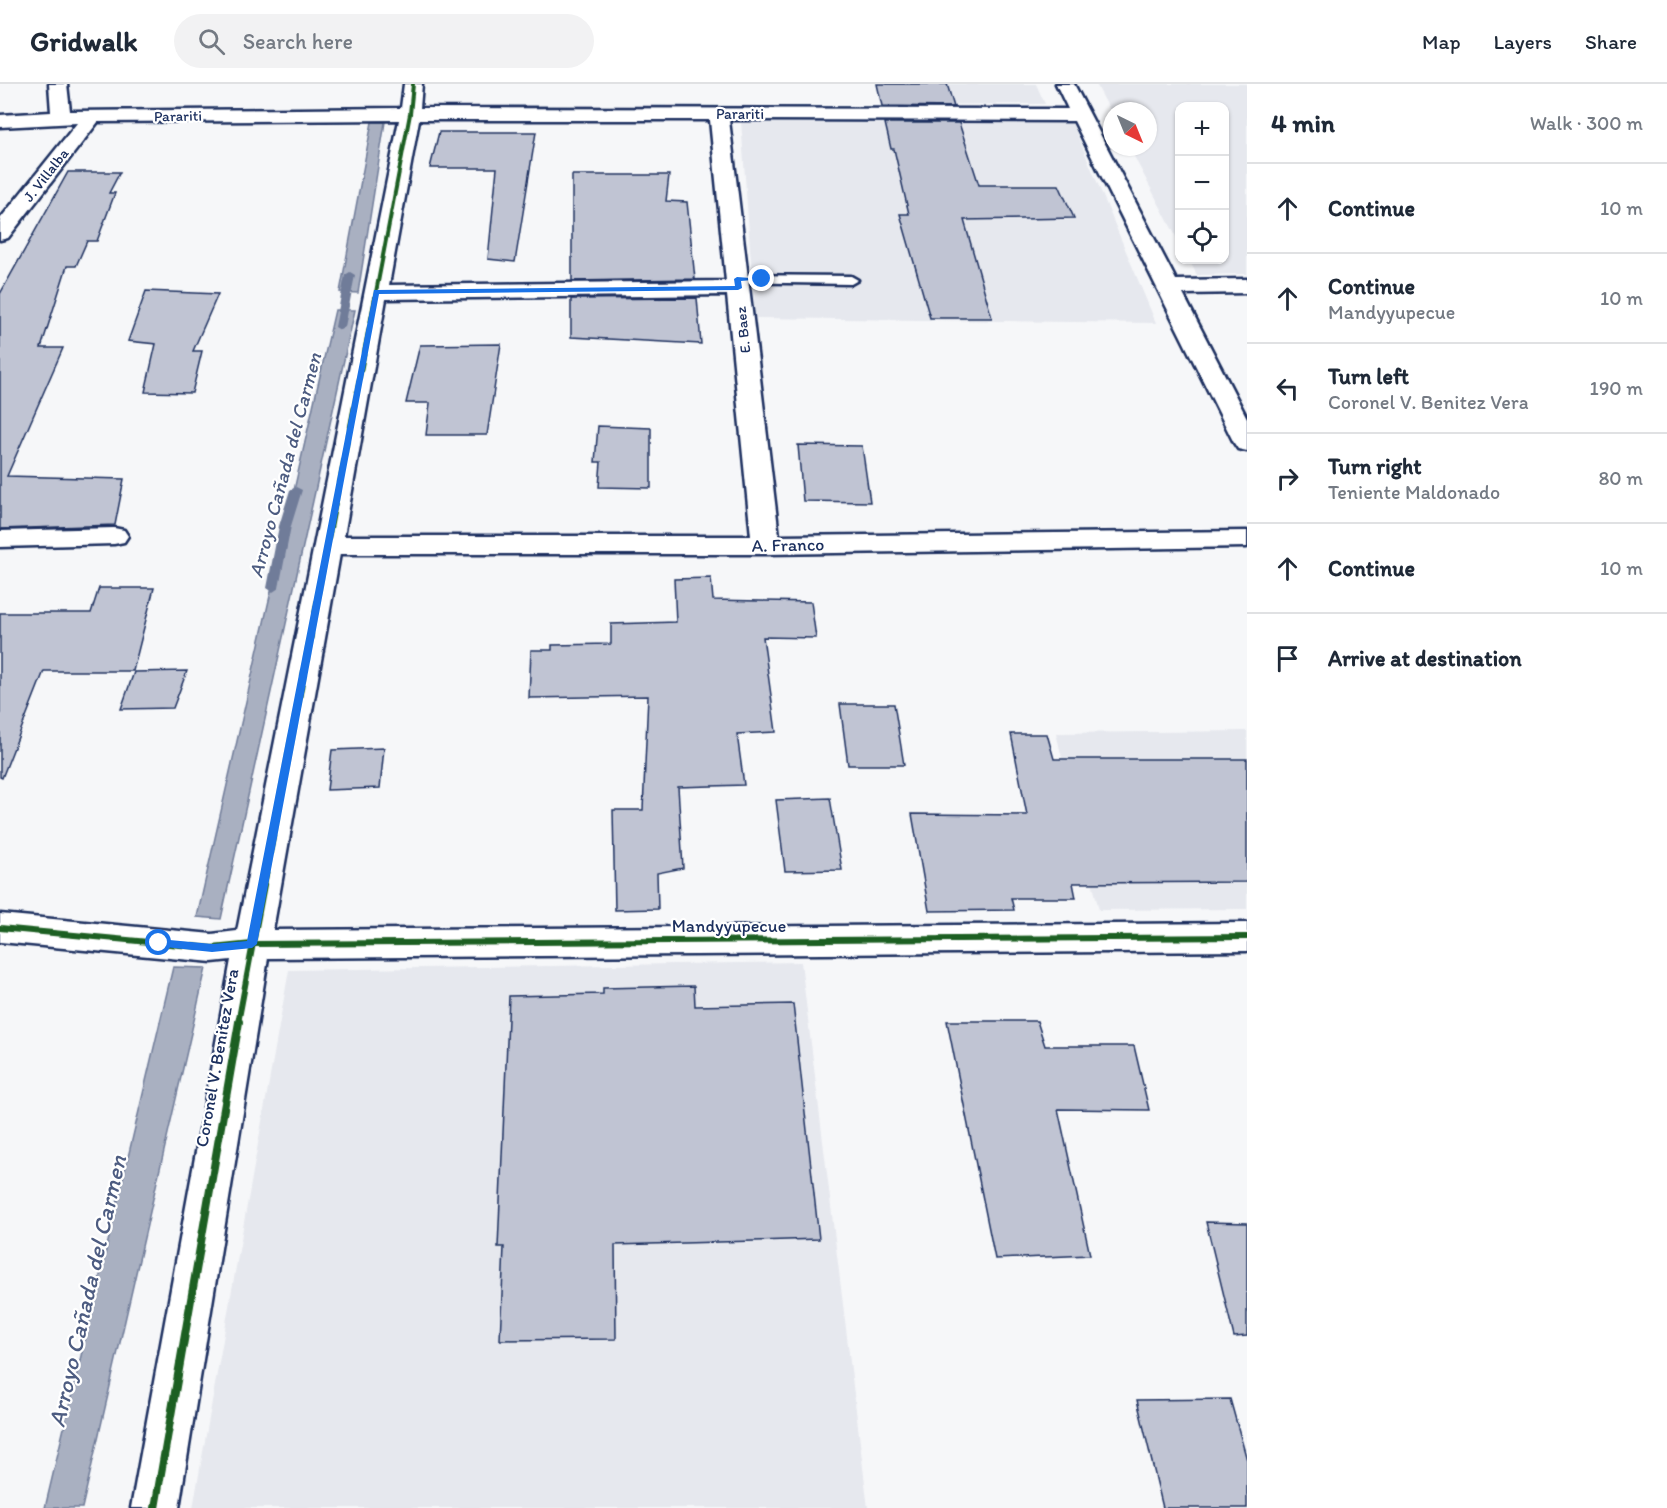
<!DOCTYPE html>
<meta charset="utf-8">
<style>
:root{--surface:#fff;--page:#f2f2f3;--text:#1f2937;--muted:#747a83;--line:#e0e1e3}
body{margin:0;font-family:Itim,sans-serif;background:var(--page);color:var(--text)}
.controls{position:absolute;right:18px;top:18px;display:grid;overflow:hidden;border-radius:12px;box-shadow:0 2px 4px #0004}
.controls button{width:54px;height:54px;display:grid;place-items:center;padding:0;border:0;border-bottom:2px solid var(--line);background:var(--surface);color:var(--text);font:30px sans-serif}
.compass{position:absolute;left:1103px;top:18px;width:54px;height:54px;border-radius:50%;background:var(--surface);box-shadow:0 2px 4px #0004;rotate:137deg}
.stop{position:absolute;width:18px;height:18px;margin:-14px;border:4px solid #1a73e8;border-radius:50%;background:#fff}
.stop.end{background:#1a73e8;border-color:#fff;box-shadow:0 2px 6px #0008}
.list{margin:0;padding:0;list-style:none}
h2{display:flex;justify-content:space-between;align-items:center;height:78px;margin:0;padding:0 24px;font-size:26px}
h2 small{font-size:20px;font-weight:400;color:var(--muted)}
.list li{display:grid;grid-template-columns:39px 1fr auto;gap:18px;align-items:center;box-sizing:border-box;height:90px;padding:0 24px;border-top:2px solid var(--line)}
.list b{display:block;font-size:22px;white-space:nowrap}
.list p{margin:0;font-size:20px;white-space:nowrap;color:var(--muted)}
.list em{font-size:20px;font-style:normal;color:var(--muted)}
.icon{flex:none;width:33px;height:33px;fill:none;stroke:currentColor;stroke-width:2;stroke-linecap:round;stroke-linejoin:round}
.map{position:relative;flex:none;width:1247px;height:1424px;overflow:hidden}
header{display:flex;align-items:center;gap:36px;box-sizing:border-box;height:84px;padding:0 30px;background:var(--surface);border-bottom:2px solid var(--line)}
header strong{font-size:28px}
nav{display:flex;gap:33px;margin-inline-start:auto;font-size:21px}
.search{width:420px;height:54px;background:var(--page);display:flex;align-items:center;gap:15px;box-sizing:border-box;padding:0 21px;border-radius:33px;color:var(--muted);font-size:22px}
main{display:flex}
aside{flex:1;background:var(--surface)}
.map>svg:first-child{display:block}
.built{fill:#e6e8ee}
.water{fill:#a9b0c1;stroke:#707c99;stroke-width:1.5}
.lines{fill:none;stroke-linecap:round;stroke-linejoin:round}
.stream{fill:#707c99;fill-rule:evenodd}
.building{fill:#c0c4d3;stroke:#1b2f5e;stroke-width:1.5}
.service-casing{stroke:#1b2f5e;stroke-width:5}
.minor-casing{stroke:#1b2f5e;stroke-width:5}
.service{fill:#fff;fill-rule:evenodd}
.minor{fill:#fff;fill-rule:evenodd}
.cycleway-far3-casing{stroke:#fff;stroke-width:6}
.cycleway-far2-casing{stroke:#fff;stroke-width:8}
.cycleway-far1-casing{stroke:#fff;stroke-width:10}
.cycleway-casing{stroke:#fff;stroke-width:11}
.cycleway-far3{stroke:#1b5e20;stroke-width:4}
.cycleway-far2{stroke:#1b5e20;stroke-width:4.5}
.cycleway-far1{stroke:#1b5e20;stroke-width:6}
.cycleway{stroke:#1b5e20;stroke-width:8}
.route{fill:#1a73e8}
.labels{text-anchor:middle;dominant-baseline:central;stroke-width:4.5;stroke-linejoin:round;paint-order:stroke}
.far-street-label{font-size:15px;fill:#1b2f5e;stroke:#fff}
.street-label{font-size:18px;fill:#1b2f5e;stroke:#fff}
.water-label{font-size:20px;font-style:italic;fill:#4d5c81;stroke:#fff}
.near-water-label{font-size:24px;font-style:italic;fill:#4d5c81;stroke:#fff}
</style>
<header>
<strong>Gridwalk</strong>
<div class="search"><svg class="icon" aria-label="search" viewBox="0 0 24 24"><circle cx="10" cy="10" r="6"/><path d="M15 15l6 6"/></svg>Search here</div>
<nav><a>Map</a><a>Layers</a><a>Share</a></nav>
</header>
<main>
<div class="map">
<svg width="1247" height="1424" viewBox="0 0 1247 1424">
<rect width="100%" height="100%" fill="#f6f7f9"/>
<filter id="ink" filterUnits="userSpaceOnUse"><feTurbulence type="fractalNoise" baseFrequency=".0167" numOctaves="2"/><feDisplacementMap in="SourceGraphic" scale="12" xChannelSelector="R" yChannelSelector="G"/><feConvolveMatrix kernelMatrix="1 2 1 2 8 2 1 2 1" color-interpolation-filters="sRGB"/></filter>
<g filter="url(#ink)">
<g class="built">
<polygon points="881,0 1036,0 1045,20 886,21"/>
<polygon points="1096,0 1247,0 1247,190 1197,191 1189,176 1224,176 1224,22 1180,22 1179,158 1129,63 1148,63 1148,27 1112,27 1112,30"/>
<polygon points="741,37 1072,38 1156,239 755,234"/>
<polygon points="1247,647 1247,825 1099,826 1056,649"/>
<polygon points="801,878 868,1424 193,1424 289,886"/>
</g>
<g class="water">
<polygon points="372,38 385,38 358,209 340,208"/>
<polygon points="335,226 355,226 221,835 197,833"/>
<polygon points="173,883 206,884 82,1424 45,1424"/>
</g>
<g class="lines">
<g class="stream">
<polygon points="350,188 355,191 345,243 340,246 335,243 345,191"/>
<polygon points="296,403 302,406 291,442 279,504 273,508 267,504 279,442 290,406"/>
</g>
</g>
<g class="building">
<polygon points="877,0 947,0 954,23 882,22"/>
<polygon points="885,39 959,39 979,101 1059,101 1074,134 964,136 992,234 930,234 900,130 909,130 894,65 891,65"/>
<polygon points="439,48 536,48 515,178 488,175 497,84 430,84"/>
<polygon points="68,88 120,88 109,109 115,109 97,157 87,157 76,182 67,182 41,264 63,264 7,392 124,395 115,441 0,445 0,210"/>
<polygon points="572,91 669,91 666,117 687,118 695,195 572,197"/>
<polygon points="146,207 218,210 193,267 202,267 192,309 145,308 156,260 128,257"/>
<polygon points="697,214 701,260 571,253 571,215"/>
<polygon points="501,260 487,351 426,351 430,319 406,319 420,261"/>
<polygon points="598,342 651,344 651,404 599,403 601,378 595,378"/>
<polygon points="798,361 862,362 870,418 803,417"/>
<polygon points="711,494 713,516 811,518 816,554 763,553 776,648 737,650 744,701 678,703 683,784 657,789 658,825 615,826 613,726 643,726 648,612 529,614 531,566 552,566 552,561 611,560 611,540 676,538 674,495"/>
<polygon points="99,504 154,504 133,587 44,587 2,694 0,693 0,529 91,529"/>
<polygon points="187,587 173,624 121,625 134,588"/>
<polygon points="840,620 894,620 904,681 848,681"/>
<polygon points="1011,650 1047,650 1054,675 1247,675 1247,798 1073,799 1076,814 1011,814 1014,826 929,827 912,730 1027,731"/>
<polygon points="384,664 380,704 327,706 332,666"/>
<polygon points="830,714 842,786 785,787 776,716"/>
<polygon points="694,902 695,922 793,920 819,1155 615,1161 616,1255 500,1256 504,1163 498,1163 509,912 603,910 603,904"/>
<polygon points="947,937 1037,937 1045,962 1134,962 1149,1026 1058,1025 1090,1171 995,1175"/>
<polygon points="1206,1138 1247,1139 1247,1252 1234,1253"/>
<polygon points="1230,1315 1247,1376 1247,1424 1163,1424 1137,1316"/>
</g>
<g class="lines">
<defs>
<polygon id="service" points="737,191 851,192 858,196 851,200 732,198 730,195"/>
<g id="minor">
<path d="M49,0H67L70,27L401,24L404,0H422L420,24L1068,25L1056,0H1074L1176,196L1247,195V209L1183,210L1247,334V367L1238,365L1234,359L1074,37L729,36L779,452L1247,447V463L766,470H340L273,846L1247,839V867L268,874L179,1424H131L231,876L212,878L0,858V830L212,850L237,847L399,36L98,38L8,154L0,156V135L77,39L0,43V31L51,28ZM419,36H710L726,197L389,201ZM727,211L751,452H344L386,215Z"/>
<polygon points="114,444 124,446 128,452 124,458 114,460 0,463 0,447"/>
</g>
</defs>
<use href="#service" class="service-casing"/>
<use href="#minor" class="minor-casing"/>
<use href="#service" class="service"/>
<use href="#minor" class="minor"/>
<defs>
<polyline id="cycleway-far3" points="369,245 410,30 413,0"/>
<polyline id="cycleway-far2" points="310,553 369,244"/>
<g id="cycleway-far1">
<polyline points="0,844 212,864 252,860 1247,853"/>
<polyline points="238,939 311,551"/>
</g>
<polyline id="cycleway" points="155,1424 239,938"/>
</defs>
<use href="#cycleway-far3" class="cycleway-far3-casing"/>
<use href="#cycleway-far2" class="cycleway-far2-casing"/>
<use href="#cycleway-far1" class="cycleway-far1-casing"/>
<use href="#cycleway" class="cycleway-casing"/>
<use href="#cycleway-far3" class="cycleway-far3"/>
<use href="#cycleway-far2" class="cycleway-far2"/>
<use href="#cycleway-far1" class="cycleway-far1"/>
<use href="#cycleway" class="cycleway"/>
</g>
</g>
<polygon class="route" points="737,193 765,195 741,197 742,204 738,206 379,210 257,860 252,864 212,868 155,862 154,859 159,855 212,860 247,857 374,206 735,202 734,195"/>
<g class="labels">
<g class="far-street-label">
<text x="740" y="30">Parariti</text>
<text transform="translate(178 32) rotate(-1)">Parariti</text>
<text transform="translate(46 91) rotate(-52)">J. Villalba</text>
<text transform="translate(743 246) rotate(-96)">E. Baez</text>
</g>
<g class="street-label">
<text transform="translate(788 461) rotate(-1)">A. Franco</text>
<text x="729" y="842">Mandyyupecue</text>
<text transform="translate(217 974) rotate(-80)">Coronel V. Benitez Vera</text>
</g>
<g class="water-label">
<text transform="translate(285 381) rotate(-75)">Arroyo Cañada del Carmen</text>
</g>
<g class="near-water-label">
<text transform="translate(87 1207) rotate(-77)">Arroyo Cañada del Carmen</text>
</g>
</g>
</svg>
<div class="controls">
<button>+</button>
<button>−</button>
<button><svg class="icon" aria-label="locate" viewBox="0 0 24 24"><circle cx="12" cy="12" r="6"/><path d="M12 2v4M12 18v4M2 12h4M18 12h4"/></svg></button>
</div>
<svg class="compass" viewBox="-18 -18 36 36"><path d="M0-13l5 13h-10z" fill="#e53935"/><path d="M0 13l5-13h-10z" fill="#747a83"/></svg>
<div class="stop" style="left:159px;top:859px"></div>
<div class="stop end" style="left:762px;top:195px"></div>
</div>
<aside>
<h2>4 min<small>Walk · 300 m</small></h2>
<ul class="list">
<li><svg class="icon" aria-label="ahead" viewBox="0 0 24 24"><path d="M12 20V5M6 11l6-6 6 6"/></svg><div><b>Continue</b></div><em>10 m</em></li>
<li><svg class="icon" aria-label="ahead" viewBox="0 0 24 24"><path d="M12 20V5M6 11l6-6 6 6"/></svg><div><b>Continue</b><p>Mandyyupecue</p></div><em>10 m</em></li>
<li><svg class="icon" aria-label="left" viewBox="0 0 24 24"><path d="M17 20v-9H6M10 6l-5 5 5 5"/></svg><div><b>Turn left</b><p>Coronel V. Benitez Vera</p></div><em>190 m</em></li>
<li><svg class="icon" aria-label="right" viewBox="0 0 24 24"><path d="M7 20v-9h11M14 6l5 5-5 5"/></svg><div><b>Turn right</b><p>Teniente Maldonado</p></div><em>80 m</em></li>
<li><svg class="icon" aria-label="ahead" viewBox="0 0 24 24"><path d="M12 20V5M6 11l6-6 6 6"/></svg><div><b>Continue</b></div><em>10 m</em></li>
<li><svg class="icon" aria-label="arrive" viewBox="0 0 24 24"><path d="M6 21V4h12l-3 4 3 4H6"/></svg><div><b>Arrive at destination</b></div></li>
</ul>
</aside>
</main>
